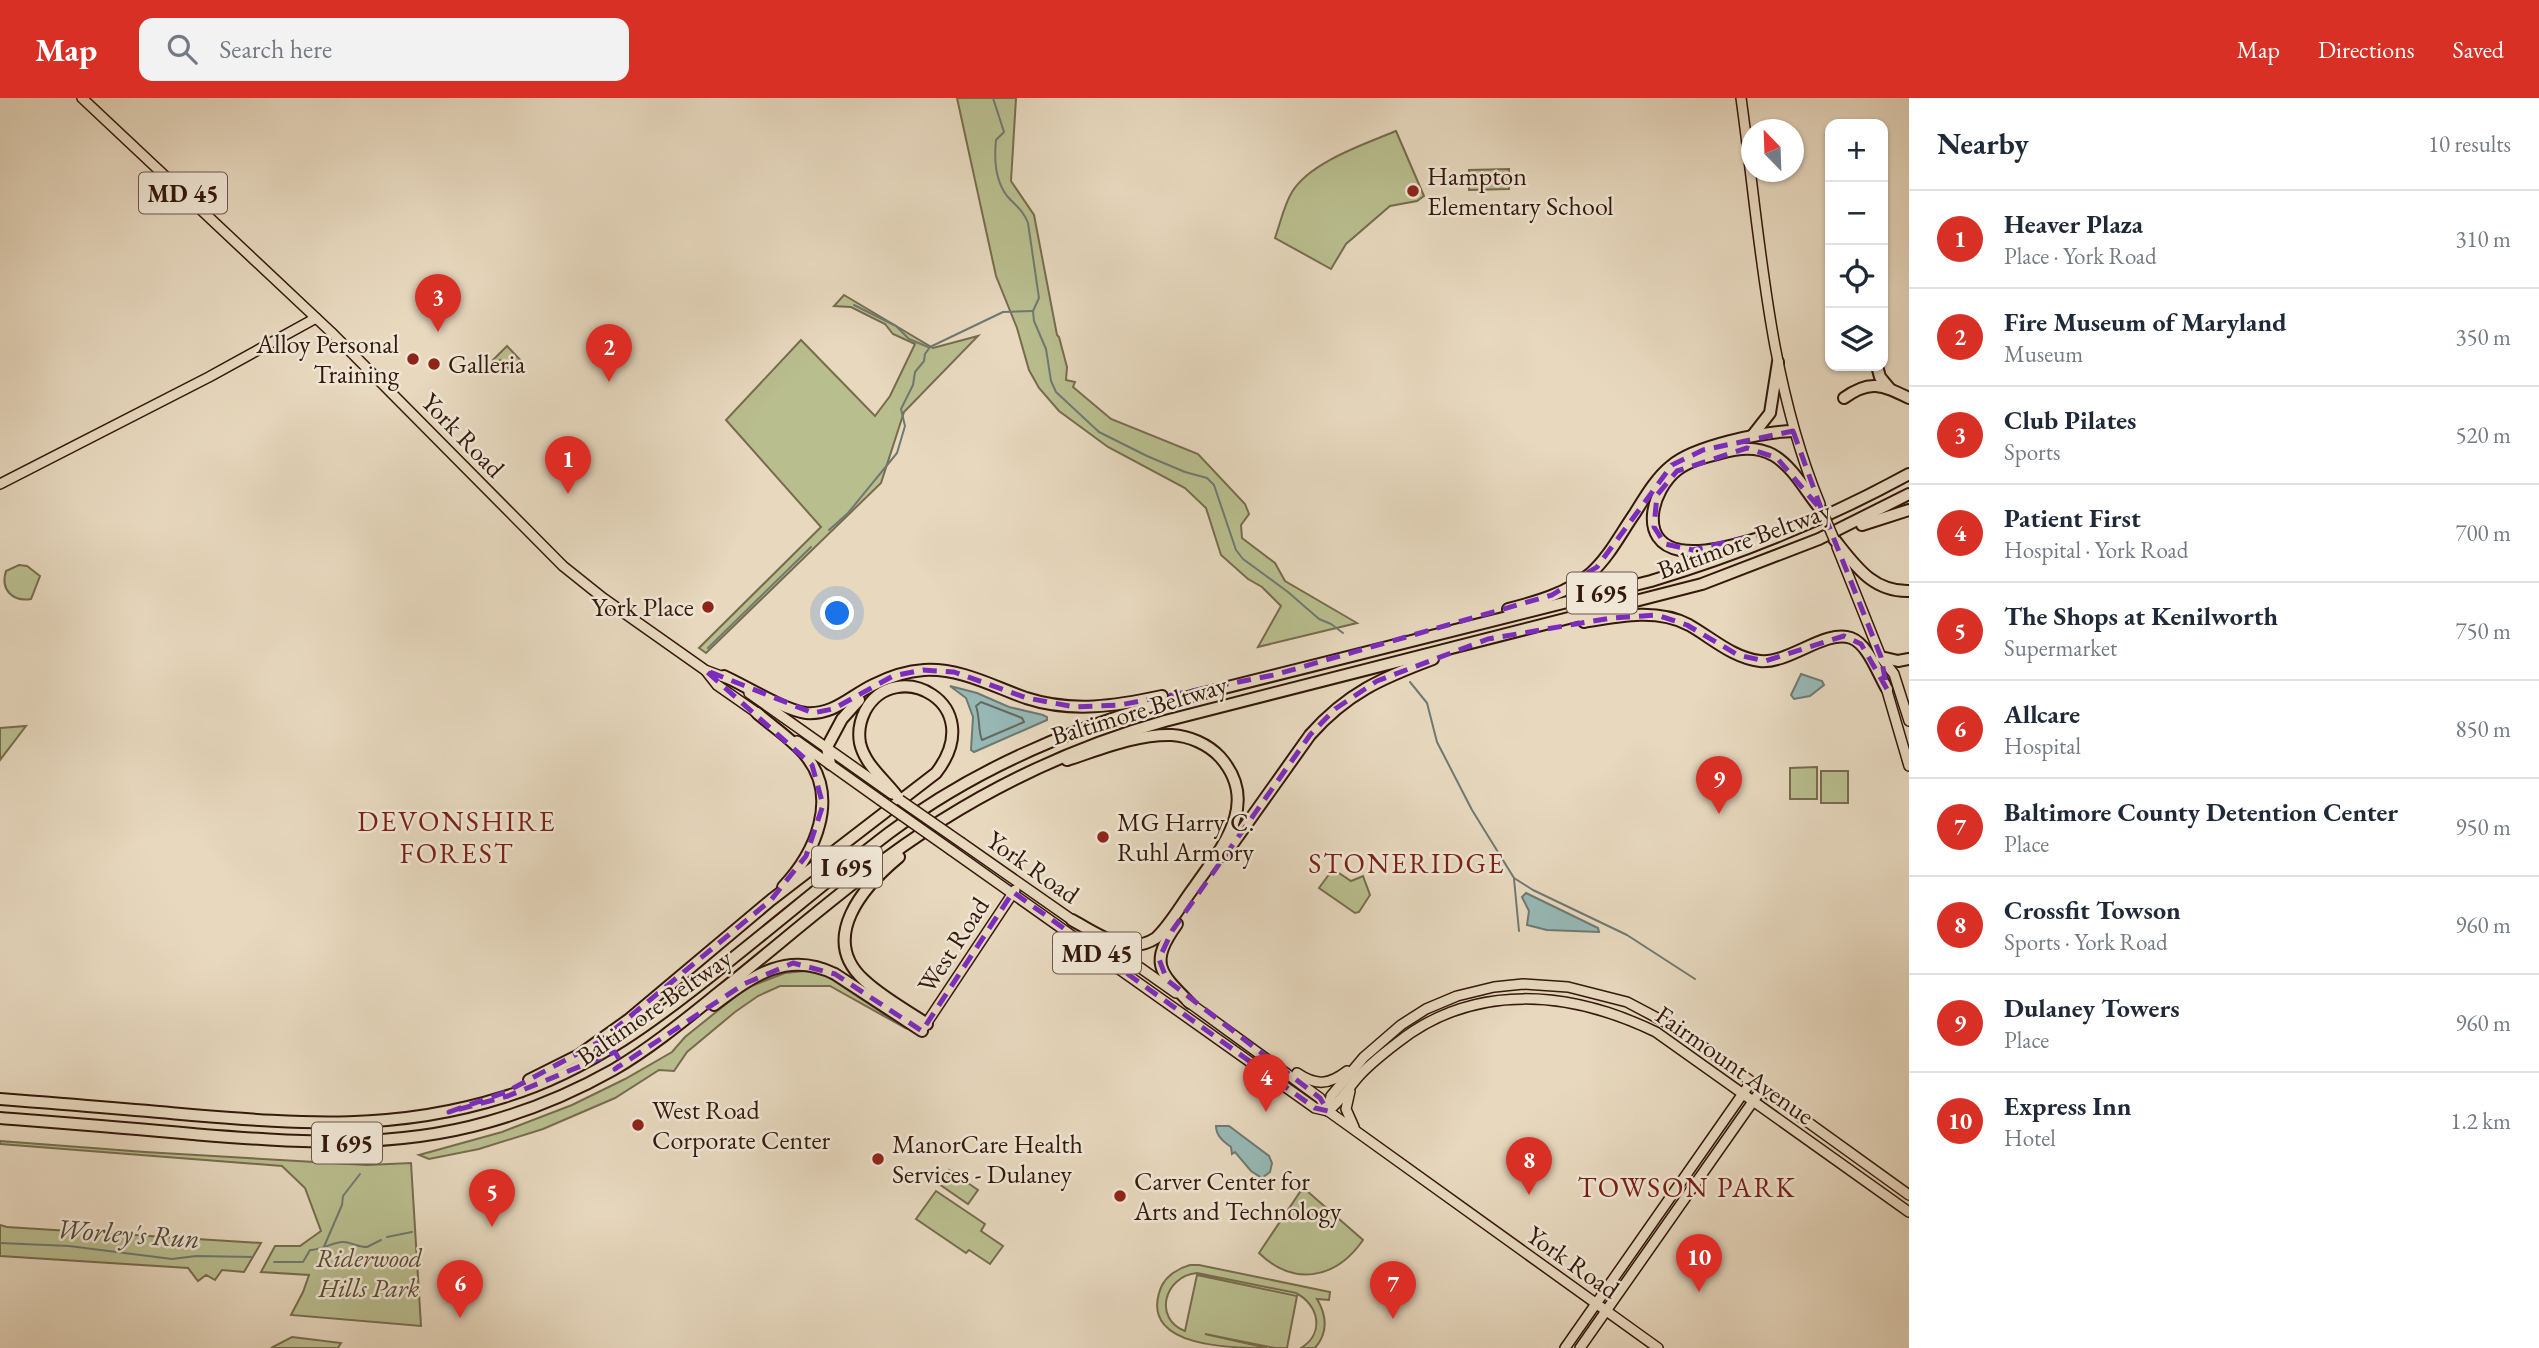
<!DOCTYPE html>
<meta charset="utf-8">
<style>
:root{--surface:#fff;--page:#f2f2f3;--text:#1f2937;--muted:#747a83;--line:#e0e1e3;--accent:#d93025}
body{margin:0;font-family:"EB Garamond",serif;background:var(--page);color:var(--text)}
.controls{position:absolute;right:21px;top:21px;display:grid;overflow:hidden;border-radius:14px;box-shadow:0 2px 5px #0004}
.controls button{width:63px;height:63px;display:grid;place-items:center;padding:0;border:0;border-bottom:2px solid var(--line);background:var(--surface);color:var(--text);font:35px sans-serif}
.compass{position:absolute;left:1741px;top:21px;width:63px;height:63px;border-radius:50%;background:var(--surface);box-shadow:0 2px 5px #0004;rotate:337deg}
.you{position:absolute;left:838px;top:516px;width:24px;height:24px;margin:-18px;border:5px solid #fff;border-radius:50%;background:#1a73e8;box-shadow:0 0 0 10px #1a73e833}
.badge{display:grid;place-items:center;width:46px;height:46px;border-radius:50%;background:var(--accent);color:#fff;font-size:23px;font-weight:700}
.pin{position:absolute;translate:-50% -58px;filter:drop-shadow(0 2px 4px #0008)}
.pin::after{content:'';position:absolute;top:37px;width:24px;height:21px;background:inherit;clip-path:polygon(0 0,100% 0,50% 100%)}
.list{margin:0;padding:0;list-style:none}
h2{display:flex;justify-content:space-between;align-items:center;height:91px;margin:0;padding:0 28px;font-size:30px}
h2 small{font-size:23px;font-weight:400;color:var(--muted)}
.list li{display:grid;grid-template-columns:46px 1fr auto;gap:21px;align-items:center;box-sizing:border-box;height:98px;padding:0 28px;border-top:2px solid var(--line)}
.list b{display:block;font-size:26px;white-space:nowrap}
.list p{margin:0;font-size:23px;white-space:nowrap;color:var(--muted)}
.list em{font-size:23px;font-style:normal;color:var(--muted)}
.icon{flex:none;width:38px;height:38px;fill:none;stroke:currentColor;stroke-width:2;stroke-linecap:round;stroke-linejoin:round}
.map{position:relative;flex:none;width:1909px;height:1250px;overflow:hidden}
header{display:flex;align-items:center;gap:42px;box-sizing:border-box;height:98px;padding:0 35px;background:var(--accent);color:#fff}
header strong{font-size:33px}
nav{display:flex;gap:38px;margin-inline-start:auto;font-size:24px}
.search{width:490px;height:63px;background:var(--page);display:flex;align-items:center;gap:18px;box-sizing:border-box;padding:0 24px;border-radius:14px;color:var(--muted);font-size:26px}
main{display:flex}
aside{flex:1;background:var(--surface)}
.map>svg:first-child{display:block}
.green{fill:#b9be8f;stroke:#766c4d;stroke-width:2}
.water{fill:#97b9b6;stroke:#6f7972;stroke-width:2}
.lines{fill:none;stroke-linecap:round;stroke-linejoin:round}
.shore{stroke:#666960;stroke-width:2}
.stream{stroke:#6f7972;stroke-width:2}
.major-casing{stroke:#34190b;stroke-width:12}
.highway-casing{stroke:#34190b;stroke-width:14}
.major{stroke:#e7d8be;stroke-width:9}
.highway{stroke:#e7d8be;stroke-width:10}
.major-bridge-casing{stroke:#34190b;stroke-width:12;stroke-linecap:butt}
.major-bridge{stroke:#e7d8be;stroke-width:9}
.marked{fill:none;stroke:#7b2cbf;stroke-width:5;stroke-dasharray:14 9;stroke-linejoin:round}
.poi-dot{fill:#8f2418;stroke:#efe6d5;stroke-width:2.5}
.labels{text-anchor:middle;dominant-baseline:central;stroke-width:5;stroke-linejoin:round;paint-order:stroke}
.shield{fill:#efe6d5;stroke:#6c5648;stroke-width:2}
.shield-label{font-size:24px;font-weight:bold;fill:#34190b}
.poi-label{font-size:26px;fill:#34190b;stroke:#efe6d5;text-anchor:start}
.street-label{font-size:26px;fill:#34190b;stroke:#efe6d5}
.park-label{font-size:26px;font-style:italic;fill:#5c4b33;stroke:#efe6d5}
.neighbourhood-label{font-size:28px;letter-spacing:2px;fill:#7a1f14;stroke:#efe6d5}
.water-label{font-size:28px;font-style:italic;fill:#52493e;stroke:#efe6d5}
</style>
<header>
<strong>Map</strong>
<div class="search"><svg class="icon" aria-label="search" viewBox="0 0 24 24"><circle cx="10" cy="10" r="6"/><path d="M15 15l6 6"/></svg>Search here</div>
<nav><a>Map</a><a>Directions</a><a>Saved</a></nav>
</header>
<main>
<div class="map">
<svg width="1909" height="1250" viewBox="0 0 1909 1250">
<rect width="100%" height="100%" fill="#e7d8be"/>
<filter id="stains"><feTurbulence type="fractalNoise" baseFrequency=".00286" numOctaves="4"/><feColorMatrix values="0 0 0 0 .2 0 0 0 0 .09 0 0 0 0 .02 0 0 0 .5 -.17"/></filter>
<radialGradient id="worn" r=".72"><stop offset=".6" stop-color="#630" stop-opacity="0"/><stop offset="1" stop-color="#630" stop-opacity=".3"/></radialGradient>
<g class="green">
<polygon points="957,0 1016,0 1011,83 1034,117 1057,237 1059,239 1067,269 1066,282 1075,284 1073,289 1111,321 1198,356 1245,406 1249,416 1241,427 1242,440 1275,465 1285,483 1357,525 1258,549 1281,508 1262,489 1248,481 1221,457 1206,410 1185,390 1108,349 1059,313 1039,290 1029,272 1017,230 996,178"/>
<path d="M1396,33L1424,98L1417,103L1390,108L1346,146L1331,171L1275,140C1280,126 1284,107 1292,94C1310,64 1365,46 1396,33Z"/>
<polygon points="1509,71 1509,91 1469,92 1469,72"/>
<polygon points="844,197 933,250 978,238 904,314 881,385 706,555 699,550 821,429 726,322 801,242 875,318 890,298 915,246 893,236 885,226 851,209 834,208"/>
<polygon points="507,248 524,266 514,276 500,262 496,265 493,262"/>
<path d="M19,467L27,468L40,478L31,501C13,504 0,492 6,473Z"/>
<polygon points="26,628 0,662 0,630"/>
<polygon points="1817,669 1817,701 1790,701 1790,670"/>
<rect x="1821" y="673" width="27" height="32"/>
<polygon points="1333,771 1351,783 1363,778 1370,797 1359,814 1355,815 1319,790"/>
<polygon points="805,873 822,875 907,931 830,888 780,888 758,898 735,914 687,954 674,973 659,972 615,1000 543,1031 479,1051 429,1061 419,1057 502,1034 572,1007 625,981 672,954 685,939 746,890 785,875"/>
<polygon points="0,1043 145,1054 367,1067 411,1065 421,1228 291,1217 303,1194 309,1177 261,1174 275,1148 300,1148 321,1133 305,1090 282,1068 0,1046"/>
<polygon points="949,1072 978,1092 968,1106 939,1086"/>
<polygon points="936,1093 985,1126 981,1133 1003,1148 990,1166 969,1152 966,1155 916,1121"/>
<path d="M1307,1093L1363,1142C1336,1181 1294,1189 1259,1155L1300,1094Z"/>
<polygon points="0,1127 7,1129 261,1145 244,1174 222,1172 215,1182 206,1177 198,1183 188,1170 0,1158"/>
<path d="M1190,1167H1199L1330,1194L1329,1202L1317,1201C1327,1218 1328,1235 1315,1250H1301C1325,1235 1319,1207 1296,1195L1197,1175C1164,1178 1153,1221 1185,1233L1197,1177L1297,1198L1287,1250H1275L1205,1236L1267,1250C1233,1250 1143,1250 1159,1195C1163,1180 1176,1171 1190,1167Z"/>
<polygon points="292,1239 341,1245 338,1250 271,1250"/>
</g>
<g class="water">
<polygon points="1801,576 1822,583 1824,587 1810,598 1794,601 1791,597"/>
<polygon points="950,588 977,595 1009,609 1043,617 1047,619 1047,622 974,654 971,652 973,619 966,600"/>
<polygon points="1526,795 1598,830 1599,834 1547,832 1527,827 1529,813 1522,799"/>
<path d="M1216,1028H1229L1269,1058L1272,1065L1270,1074L1262,1080L1251,1073L1235,1054L1232,1056L1231,1049C1224,1044 1216,1038 1216,1028Z"/>
</g>
<g class="lines">
<path class="shore" d="M981,604L1022,620L1024,624L982,642C978,633 980,619 976,608Z"/>
<g class="stream">
<path d="M993,0L1004,34L996,42C994,61 995,82 1007,98C1015,107 1024,113 1028,125L1039,200L1033,213L1034,223L1046,251L1051,283L1056,294L1099,334L1147,358L1185,374L1207,380L1214,387L1236,452L1243,461L1288,494L1319,521L1331,526L1343,535"/>
<polyline points="854,207 896,228 909,241 928,249"/>
<polyline points="829,432 848,415 897,355 905,328 901,311 913,287 915,274 924,263 925,256 930,249 1003,214 1033,213"/>
<polyline points="708,550 811,449"/>
<polyline points="1410,584 1427,605 1437,644 1472,712 1514,780 1533,792 1627,837 1695,881"/>
<polyline points="1514,781 1519,833"/>
<polyline points="387,1139 412,1134"/>
<polyline points="0,1145 69,1148 172,1161 196,1158 253,1159"/>
<polyline points="323,1151 342,1107 343,1098 360,1076"/>
<path d="M274,1164H303L310,1152C323,1152 334,1143 344,1144C352,1145 359,1149 367,1149L381,1142"/>
</g>
<defs>
<g id="major">
<polyline points="82,0 331,234 563,468 603,500 705,572 729,581"/>
<path d="M1741,0C1760,136 1767,278 1820,406"/>
<polyline points="0,386 209,279 316,220"/>
<polyline points="1837,449 1881,559 1894,576 1909,623"/>
<polyline points="706,573 717,587 760,617"/>
<polyline points="1885,586 1909,668"/>
<polyline points="749,595 892,696"/>
<polyline points="797,643 880,702"/>
<polyline points="962,745 1075,824"/>
<polyline points="951,752 1315,1010 1328,1013 1658,1250"/>
<polyline points="1098,840 1176,895"/>
<polyline points="1187,903 1320,1000 1328,1013"/>
<polyline points="924,929 1015,792"/>
<path d="M1297,975C1316,988 1329,987 1347,973"/>
<polyline points="1350,993 1346,1011 1354,1029"/>
<polyline points="1328,1013 1331,998 1364,959 1401,927 1426,911 1457,898 1494,889 1523,886 1568,889 1627,904 1680,932 1909,1097"/>
<path d="M1328,1013C1341,1003 1349,989 1360,977C1371,965 1384,955 1397,945C1475,883 1571,893 1656,934L1909,1114"/>
<polyline points="1565,1250 1751,984"/>
<polyline points="1580,1250 1761,992"/>
</g>
<g id="highway">
<polyline points="1877,268 1880,279 1890,291"/>
<path d="M1844,300C1870,281 1882,287 1909,300"/>
<polyline points="1752,338 1770,315 1778,264"/>
<polyline points="1862,427 1909,412"/>
<path d="M1759,440C1735,447 1705,456 1680,452C1637,444 1652,392 1677,372C1690,362 1706,359 1721,355C1739,350 1756,348 1773,357C1794,369 1807,396 1822,413"/>
<path d="M1834,441C1855,467 1872,494 1909,493"/>
<path d="M1508,511C1536,504 1568,495 1591,475C1609,459 1621,435 1635,415C1645,399 1656,380 1671,368C1694,348 1762,334 1793,333"/>
<path d="M1584,524C1619,518 1657,510 1689,527C1712,540 1733,560 1760,563C1789,566 1825,531 1851,540C1868,546 1878,576 1887,591"/>
<polyline points="1881,559 1898,563 1909,561"/>
<path d="M724,578C746,588 784,612 806,615C834,617 850,598 873,587C889,579 907,573 924,572C961,570 992,588 1026,600C1072,615 1116,608 1162,598"/>
<path d="M757,615C773,629 793,642 806,658C840,700 815,755 783,789"/>
<path d="M1067,662C1101,651 1136,636 1172,637C1189,638 1208,646 1220,659C1261,705 1222,749 1195,788C1182,805 1171,826 1156,840C1127,859 1098,836 1072,822"/>
<polyline points="830,666 827,649 842,621 859,602"/>
<path d="M1224,758L1310,637C1347,595 1382,580 1433,561"/>
<path d="M899,759C864,788 818,840 864,882C882,899 906,912 927,926"/>
<path d="M1177,826C1149,865 1159,874 1190,905"/>
<path d="M714,907C753,878 787,852 835,876L922,933"/>
<path d="M529,982L579,957L628,922L771,802L936,675C990,605 895,557 865,613C860,623 858,634 860,645C865,668 887,683 900,702"/>
<path d="M0,1001C64,1006 128,1011 192,1017C303,1026 396,1033 504,999C590,973 660,919 728,864C782,821 834,777 889,735C969,675 1064,633 1160,606L1651,483C1741,456 1827,421 1909,376"/>
<path d="M0,1020C64,1025 129,1030 193,1036C293,1044 390,1052 488,1024C531,1012 574,994 613,972C651,950 687,920 722,892C771,853 818,812 868,774C958,704 1056,654 1165,623L1702,486L1819,441L1909,396"/>
</g>
</defs>
<use href="#major" class="major-casing"/>
<use href="#highway" class="highway-casing"/>
<use href="#major" class="major"/>
<use href="#highway" class="highway"/>
<defs>
<g id="major-bridge">
<polyline points="1822,413 1834,441"/>
<polyline points="880,702 951,752"/>
<polyline points="900,702 962,745"/>
</g>
</defs>
<use href="#major-bridge" class="major-bridge-casing"/>
<use href="#major-bridge" class="major-bridge"/>
</g>
<path class="marked" d="M1793,333L1822,413L1777,360L1747,350L1677,373L1657,397L1654,429L1665,446L1693,452L1826,421L1881,559L1887,591L1861,546L1844,538L1765,563L1738,557L1687,527L1657,517L1611,520L1488,541L1377,583L1335,611L1310,637L1172,833L1159,861L1167,882L1320,1000L1328,1013L1315,1010L1013,794L922,933L835,876L793,865L744,886L615,971L622,966L615,954L508,998L449,1014L506,994L599,944L771,802L806,758L823,707L812,667L705,572L813,615L833,611L893,578L923,572L954,574L1027,600L1075,609L1120,607L1274,577L1552,497L1597,469L1672,367L1703,352Z"/>
<g class="poi-dot">
<circle cx="1413" cy="93" r="7"/>
<circle cx="413" cy="261" r="7"/>
<circle cx="434" cy="266" r="7"/>
<circle cx="708" cy="509" r="7"/>
<circle cx="1103" cy="739" r="7"/>
<circle cx="638" cy="1027" r="7"/>
<circle cx="878" cy="1061" r="7"/>
<circle cx="1120" cy="1098" r="7"/>
</g>
<g class="labels">
<g class="shield">
<rect x="139" y="74.5" width="88" height="41" rx="5"/>
<rect x="1567" y="474.5" width="70" height="41" rx="5"/>
<rect x="812" y="748.5" width="70" height="41" rx="5"/>
<rect x="1053" y="834.5" width="88" height="41" rx="5"/>
<rect x="312" y="1024.5" width="70" height="41" rx="5"/>
</g>
<g class="shield-label">
<text x="183" y="95">MD 45</text>
<text x="1602" y="495">I 695</text>
<text x="847" y="769">I 695</text>
<text x="1097" y="855">MD 45</text>
<text x="347" y="1045">I 695</text>
</g>
<g class="poi-label">
<text x="1427" y="78">Hampton<tspan x="1427" dy="30">Elementary School</tspan></text>
<text x="399" y="246" text-anchor="end">Alloy Personal<tspan x="399" dy="30">Training</tspan></text>
<text x="448" y="266">Galleria</text>
<text x="694" y="509" text-anchor="end">York Place</text>
<text x="1117" y="724">MG Harry C.<tspan x="1117" dy="30">Ruhl Armory</tspan></text>
<text x="652" y="1012">West Road<tspan x="652" dy="30">Corporate Center</tspan></text>
<text x="892" y="1046">ManorCare Health<tspan x="892" dy="30">Services - Dulaney</tspan></text>
<text x="1134" y="1083">Carver Center for<tspan x="1134" dy="30">Arts and Technology</tspan></text>
</g>
<g class="street-label">
<text transform="translate(463 337) rotate(46)">York Road</text>
<text transform="translate(1744 442) rotate(-20)">Baltimore Beltway</text>
<text transform="translate(1139 612) rotate(-17)">Baltimore Beltway</text>
<text transform="translate(1033 769) rotate(35)">York Road</text>
<text transform="translate(953 847) rotate(-57)">West Road</text>
<text transform="translate(654 909) rotate(-35)">Baltimore Beltway</text>
<text transform="translate(1735 967) rotate(35)">Fairmount Avenue</text>
<text transform="translate(1573 1164) rotate(35)">York Road</text>
</g>
<g class="park-label">
<text x="369" y="1160">Riderwood<tspan x="369" dy="30">Hills Park</tspan></text>
</g>
<g class="neighbourhood-label">
<text x="457" y="723">DEVONSHIRE<tspan x="457" dy="32">FOREST</tspan></text>
<text x="1407" y="765">STONERIDGE</text>
<text x="1687" y="1089">TOWSON PARK</text>
</g>
<g class="water-label">
<text transform="translate(128 1135) rotate(4)">Worley's Run</text>
</g>
</g>
<rect width="100%" height="100%" filter="url(#stains)"/>
<rect width="100%" height="100%" fill="url(#worn)"/>
</svg>
<div class="controls">
<button>+</button>
<button>−</button>
<button><svg class="icon" aria-label="locate" viewBox="0 0 24 24"><circle cx="12" cy="12" r="6"/><path d="M12 2v4M12 18v4M2 12h4M18 12h4"/></svg></button>
<button><svg class="icon" aria-label="layers" viewBox="0 0 24 24"><path d="M12 4l9 5-9 5-9-5zM3 14l9 5 9-5"/></svg></button>
</div>
<svg class="compass" viewBox="-18 -18 36 36"><path d="M0-13l5 13h-10z" fill="#e53935"/><path d="M0 13l5-13h-10z" fill="#747a83"/></svg>
<div class="you"></div>
<div class="pin badge" style="left:568px;top:396px">1</div>
<div class="pin badge" style="left:609px;top:284px">2</div>
<div class="pin badge" style="left:438px;top:234px">3</div>
<div class="pin badge" style="left:1266px;top:1014px">4</div>
<div class="pin badge" style="left:492px;top:1129px">5</div>
<div class="pin badge" style="left:460px;top:1220px">6</div>
<div class="pin badge" style="left:1393px;top:1221px">7</div>
<div class="pin badge" style="left:1529px;top:1097px">8</div>
<div class="pin badge" style="left:1719px;top:716px">9</div>
<div class="pin badge" style="left:1699px;top:1194px">10</div>
</div>
<aside>
<h2>Nearby<small>10 results</small></h2>
<ul class="list">
<li><span class="badge">1</span><div><b>Heaver Plaza</b><p>Place · York Road</p></div><em>310 m</em></li>
<li><span class="badge">2</span><div><b>Fire Museum of Maryland</b><p>Museum</p></div><em>350 m</em></li>
<li><span class="badge">3</span><div><b>Club Pilates</b><p>Sports</p></div><em>520 m</em></li>
<li><span class="badge">4</span><div><b>Patient First</b><p>Hospital · York Road</p></div><em>700 m</em></li>
<li><span class="badge">5</span><div><b>The Shops at Kenilworth</b><p>Supermarket</p></div><em>750 m</em></li>
<li><span class="badge">6</span><div><b>Allcare</b><p>Hospital</p></div><em>850 m</em></li>
<li><span class="badge">7</span><div><b>Baltimore County Detention Center</b><p>Place</p></div><em>950 m</em></li>
<li><span class="badge">8</span><div><b>Crossfit Towson</b><p>Sports · York Road</p></div><em>960 m</em></li>
<li><span class="badge">9</span><div><b>Dulaney Towers</b><p>Place</p></div><em>960 m</em></li>
<li><span class="badge">10</span><div><b>Express Inn</b><p>Hotel</p></div><em>1.2 km</em></li>
</ul>
</aside>
</main>
